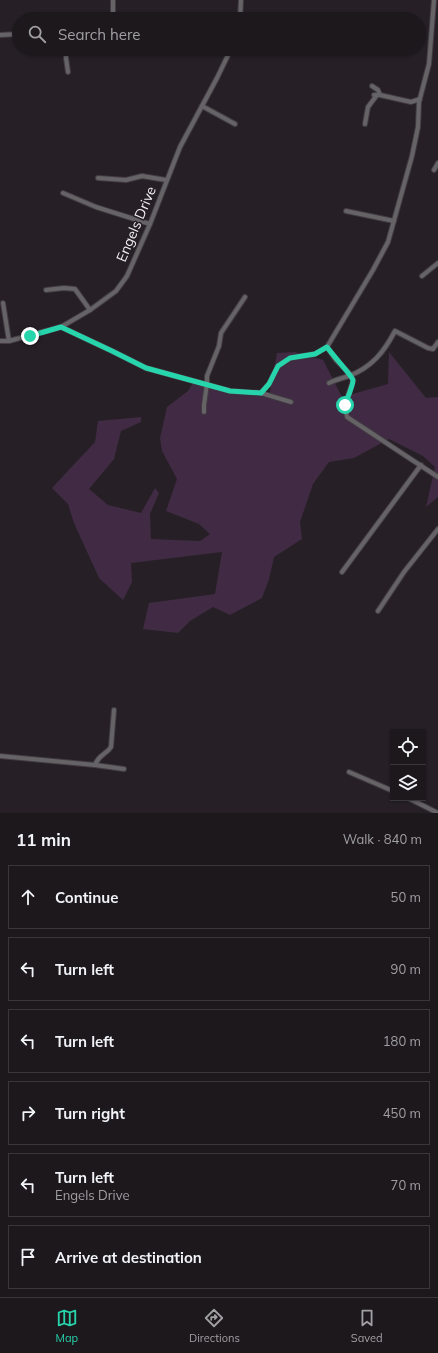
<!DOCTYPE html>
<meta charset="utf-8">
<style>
:root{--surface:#1c181c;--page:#252125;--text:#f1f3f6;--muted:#a0a0a3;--line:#3a373b;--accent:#27d5ad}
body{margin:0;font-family:Mulish,sans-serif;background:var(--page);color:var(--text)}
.controls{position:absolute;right:12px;bottom:12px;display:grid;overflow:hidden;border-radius:0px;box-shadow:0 1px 3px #0004}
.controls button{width:36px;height:36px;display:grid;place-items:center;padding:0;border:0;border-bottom:1px solid var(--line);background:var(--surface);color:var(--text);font:20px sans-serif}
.stop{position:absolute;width:12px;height:12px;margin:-9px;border:3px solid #27d5ad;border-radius:50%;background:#fff}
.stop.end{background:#27d5ad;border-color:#fff;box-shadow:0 1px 4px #0008}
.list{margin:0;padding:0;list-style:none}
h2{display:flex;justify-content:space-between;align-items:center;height:52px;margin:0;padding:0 16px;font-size:17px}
h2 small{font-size:13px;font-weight:400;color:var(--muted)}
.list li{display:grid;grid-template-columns:26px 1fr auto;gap:12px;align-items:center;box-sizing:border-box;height:64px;margin:0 8px 8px;padding:0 8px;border:1px solid var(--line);border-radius:0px}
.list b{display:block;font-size:15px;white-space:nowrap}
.list p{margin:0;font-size:13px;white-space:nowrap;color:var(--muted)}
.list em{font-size:13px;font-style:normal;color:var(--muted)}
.icon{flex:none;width:22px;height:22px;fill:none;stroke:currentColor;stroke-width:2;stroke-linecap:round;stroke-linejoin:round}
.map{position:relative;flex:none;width:438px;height:813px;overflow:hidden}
.search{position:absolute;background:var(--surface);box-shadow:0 1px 3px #0004;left:12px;right:12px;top:12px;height:44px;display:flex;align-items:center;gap:10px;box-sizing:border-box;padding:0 14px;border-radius:22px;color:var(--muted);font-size:15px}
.sheet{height:484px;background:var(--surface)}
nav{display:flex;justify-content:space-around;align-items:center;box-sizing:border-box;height:56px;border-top:1px solid var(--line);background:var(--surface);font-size:11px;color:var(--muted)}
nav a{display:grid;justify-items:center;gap:2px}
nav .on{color:var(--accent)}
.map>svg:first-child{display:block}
.green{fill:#412b44}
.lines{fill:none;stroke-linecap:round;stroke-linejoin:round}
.minor-casing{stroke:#433d43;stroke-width:6}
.minor{stroke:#666366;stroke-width:4}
.route{stroke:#27d5ad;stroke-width:5}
.labels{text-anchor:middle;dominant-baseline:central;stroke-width:3;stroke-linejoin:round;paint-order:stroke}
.street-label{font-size:14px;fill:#f4f0f4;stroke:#262026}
</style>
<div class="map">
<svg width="438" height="813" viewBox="0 0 438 813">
<rect width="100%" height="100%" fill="#262026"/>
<polygon class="green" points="295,352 323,360 342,397 388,384 389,352 426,398 438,397 438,497 426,507 435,467 423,456 389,439 354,458 329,462 313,484 300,522 302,539 274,557 269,579 262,598 230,615 213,607 190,621 178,633 143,629 149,603 215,594 222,552 131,563 132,582 123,600 99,578 74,523 68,504 52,488 95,442 98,421 141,417 141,422 121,431 114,459 89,489 108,505 141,513 155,488 159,493 150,514 151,539 200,541 210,534 199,524 166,511 177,479 162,451 160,438 167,407 188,391 195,379 239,393 269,397 277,353"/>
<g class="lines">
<defs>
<g id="minor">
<polyline points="113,0 113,19"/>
<polyline points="434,0 429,64 419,102 418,127 412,156 388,242 373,270 327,347 336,360 351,375 353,381 345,405 347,417 438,477"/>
<polyline points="240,19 241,0"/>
<polyline points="0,35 19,34"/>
<polyline points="66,49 66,58 68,72"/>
<polyline points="372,86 378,90 380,95"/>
<polyline points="374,95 380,95 411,102 420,99"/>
<polyline points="202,106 235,124"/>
<polyline points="365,124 368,107 377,95"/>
<polyline points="434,170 438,163"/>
<polyline points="98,178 126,180 142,176 166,180"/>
<polyline points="63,193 96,207 150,224"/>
<polyline points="346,211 394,221"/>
<polyline points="422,276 438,263"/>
<polyline points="46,290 64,288 75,289 90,310"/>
<polyline points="3,303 9,341"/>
<polyline points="61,327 112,351 146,368 230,391 261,393 269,384 278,366 290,358 315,354 327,347"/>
<polyline points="0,341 9,341 61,327 90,310 116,291 127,276 150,224 180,147 217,78 231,49"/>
<path d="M329,383C335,380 342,378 349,376C372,367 384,352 395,331L428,348L433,349L438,342"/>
<polyline points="261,393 291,402"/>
<polyline points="204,412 204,405 207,384 207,376 219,346 221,333 245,297"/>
<polyline points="342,572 421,465"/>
<polyline points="378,611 404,572 438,529"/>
<polyline points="0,756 95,765 124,769"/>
<path d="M95,765C99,754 106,755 111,747L114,710"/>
<polyline points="349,772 393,791"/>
<polyline points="408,798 438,813"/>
</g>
</defs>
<use href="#minor" class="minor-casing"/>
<use href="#minor" class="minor"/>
</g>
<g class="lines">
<path class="route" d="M30,336L61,327L112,351L146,368L230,391L261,393L269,384L278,366L290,358L315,354L327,347C331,353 352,376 353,380C353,386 347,399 345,405"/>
</g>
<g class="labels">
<g class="street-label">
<text transform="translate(136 224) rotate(-67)">Engels Drive</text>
</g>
</g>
</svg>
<div class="controls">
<button><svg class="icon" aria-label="locate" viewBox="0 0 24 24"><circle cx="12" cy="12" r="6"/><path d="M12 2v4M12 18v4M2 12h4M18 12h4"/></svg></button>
<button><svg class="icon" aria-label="layers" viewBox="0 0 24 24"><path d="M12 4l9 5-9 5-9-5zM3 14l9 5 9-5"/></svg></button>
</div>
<div class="stop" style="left:345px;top:405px"></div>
<div class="stop end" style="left:30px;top:336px"></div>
<div class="search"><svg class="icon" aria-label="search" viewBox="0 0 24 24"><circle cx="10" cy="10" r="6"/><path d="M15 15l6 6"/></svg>Search here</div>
</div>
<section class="sheet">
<h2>11 min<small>Walk · 840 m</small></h2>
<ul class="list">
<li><svg class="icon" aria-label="ahead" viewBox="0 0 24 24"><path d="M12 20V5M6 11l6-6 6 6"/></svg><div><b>Continue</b></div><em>50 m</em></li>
<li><svg class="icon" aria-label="left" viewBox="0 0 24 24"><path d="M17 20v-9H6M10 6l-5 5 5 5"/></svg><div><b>Turn left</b></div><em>90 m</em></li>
<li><svg class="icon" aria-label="left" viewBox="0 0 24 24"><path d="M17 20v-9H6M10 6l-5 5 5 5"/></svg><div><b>Turn left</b></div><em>180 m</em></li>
<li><svg class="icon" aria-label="right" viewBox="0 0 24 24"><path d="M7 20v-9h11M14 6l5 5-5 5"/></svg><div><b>Turn right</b></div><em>450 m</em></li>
<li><svg class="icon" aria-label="left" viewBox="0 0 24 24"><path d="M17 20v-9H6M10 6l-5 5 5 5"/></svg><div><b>Turn left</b><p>Engels Drive</p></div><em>70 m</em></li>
<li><svg class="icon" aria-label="arrive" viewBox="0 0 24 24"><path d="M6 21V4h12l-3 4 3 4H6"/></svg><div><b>Arrive at destination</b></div></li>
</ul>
</section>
<nav>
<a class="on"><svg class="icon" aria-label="map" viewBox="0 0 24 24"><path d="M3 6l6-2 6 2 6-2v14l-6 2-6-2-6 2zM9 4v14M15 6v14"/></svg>Map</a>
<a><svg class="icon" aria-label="directions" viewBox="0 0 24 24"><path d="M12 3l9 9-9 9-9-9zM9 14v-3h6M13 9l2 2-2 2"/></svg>Directions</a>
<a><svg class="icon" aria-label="saved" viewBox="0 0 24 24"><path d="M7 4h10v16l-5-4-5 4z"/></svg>Saved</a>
</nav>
